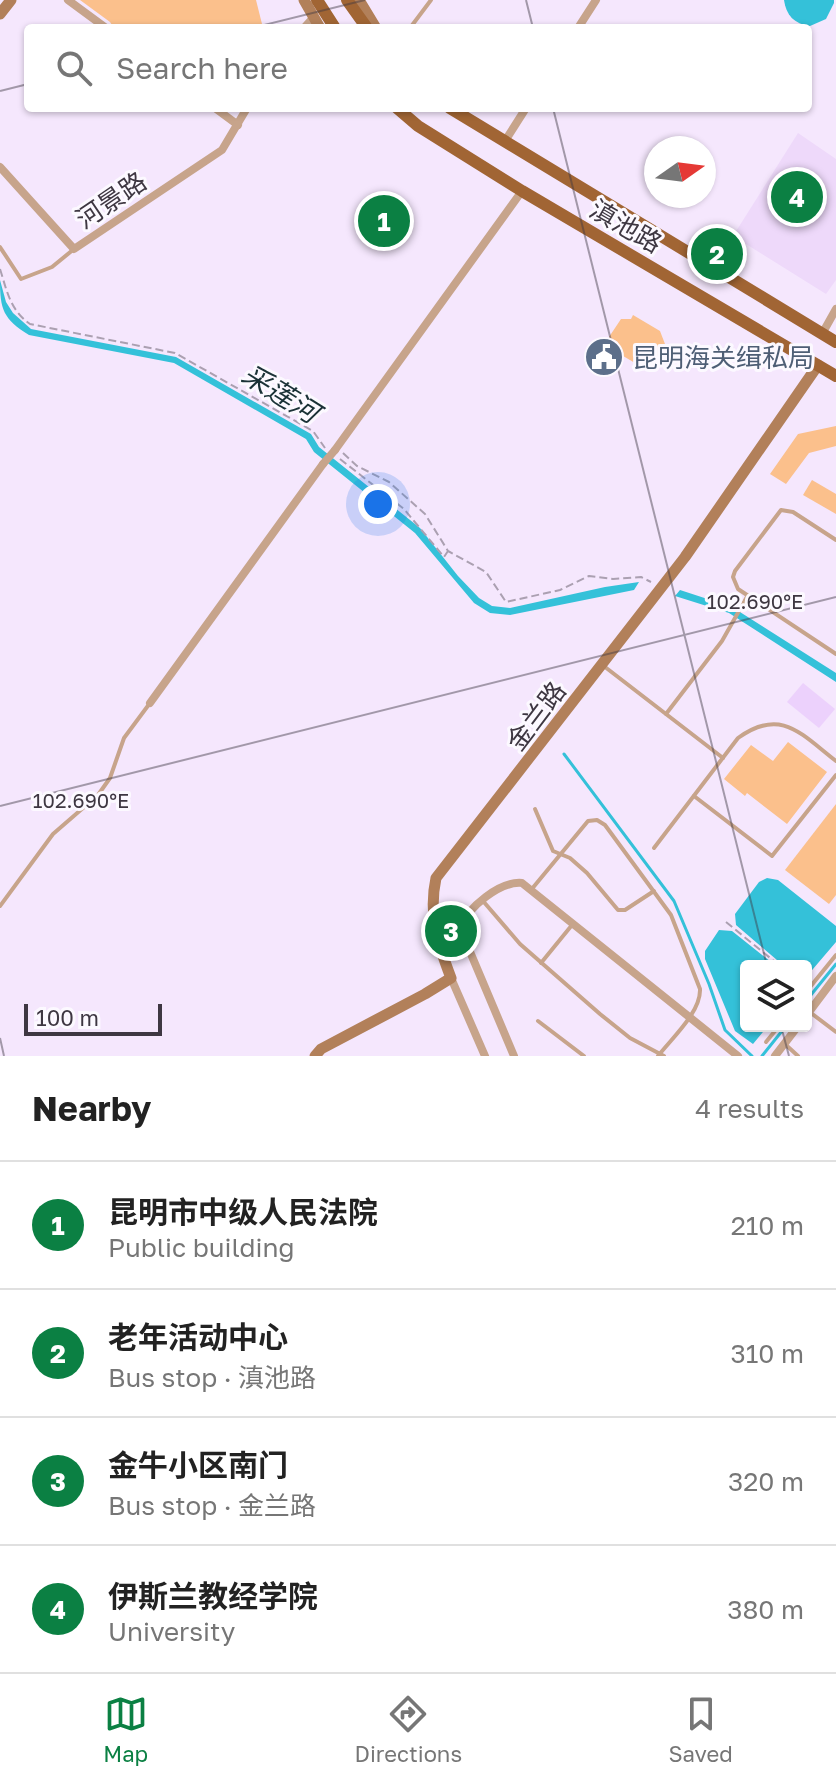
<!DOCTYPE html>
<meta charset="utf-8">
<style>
:root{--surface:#fff;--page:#f2f2f2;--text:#222;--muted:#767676;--line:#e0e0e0;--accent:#0b8043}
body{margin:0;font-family:"Golos Text","Noto Sans SC",sans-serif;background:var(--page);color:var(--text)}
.controls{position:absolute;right:24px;bottom:24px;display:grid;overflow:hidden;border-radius:8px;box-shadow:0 2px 6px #0004}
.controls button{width:72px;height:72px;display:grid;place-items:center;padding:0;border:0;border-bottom:2px solid var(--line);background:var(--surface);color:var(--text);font:40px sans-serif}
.compass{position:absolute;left:644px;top:136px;width:72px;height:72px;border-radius:50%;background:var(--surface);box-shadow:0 2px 6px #0004;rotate:76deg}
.scale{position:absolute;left:24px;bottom:20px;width:138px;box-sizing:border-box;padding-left:8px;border:4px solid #3e3742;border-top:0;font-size:22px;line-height:28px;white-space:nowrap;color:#3e3742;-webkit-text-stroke:6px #fcf9ff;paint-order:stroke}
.you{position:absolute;left:378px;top:504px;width:28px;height:28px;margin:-20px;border:6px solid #fff;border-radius:50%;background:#1a73e8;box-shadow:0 0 0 12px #1a73e833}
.badge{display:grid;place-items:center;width:52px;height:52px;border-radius:50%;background:var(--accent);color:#fff;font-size:26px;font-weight:700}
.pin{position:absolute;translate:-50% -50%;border:4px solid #fff;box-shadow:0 2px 8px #0006}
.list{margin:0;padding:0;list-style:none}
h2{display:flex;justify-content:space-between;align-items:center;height:104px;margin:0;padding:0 32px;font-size:34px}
h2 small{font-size:26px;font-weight:400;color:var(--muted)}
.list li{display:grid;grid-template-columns:52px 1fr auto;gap:24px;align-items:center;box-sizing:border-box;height:128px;padding:0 32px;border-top:2px solid var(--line)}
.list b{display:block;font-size:30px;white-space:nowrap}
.list p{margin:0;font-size:26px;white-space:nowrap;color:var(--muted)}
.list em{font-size:26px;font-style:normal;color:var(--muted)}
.icon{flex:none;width:44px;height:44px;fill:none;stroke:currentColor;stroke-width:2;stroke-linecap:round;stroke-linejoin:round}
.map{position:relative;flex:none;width:836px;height:1056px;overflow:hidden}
.search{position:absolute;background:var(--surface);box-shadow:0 2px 6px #0004;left:24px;right:24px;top:24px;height:88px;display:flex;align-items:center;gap:20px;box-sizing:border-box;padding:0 28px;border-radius:8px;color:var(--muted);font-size:30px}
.sheet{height:616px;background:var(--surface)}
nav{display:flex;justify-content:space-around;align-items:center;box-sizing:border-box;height:112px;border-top:2px solid var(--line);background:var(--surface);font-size:22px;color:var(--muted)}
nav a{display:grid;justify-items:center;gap:4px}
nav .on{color:var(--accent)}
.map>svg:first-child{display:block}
.built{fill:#eed9fa}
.green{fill:#ecd1fc}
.water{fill:#34c1d9}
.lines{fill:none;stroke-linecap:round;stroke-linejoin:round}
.stream{stroke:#34c1d9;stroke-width:3}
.building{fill:#fbc08c}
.path{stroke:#aba0b1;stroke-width:2;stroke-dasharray:8 4;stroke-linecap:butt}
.lane{stroke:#c7a48b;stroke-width:4}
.street{stroke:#c7a48b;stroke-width:8}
.secondary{stroke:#b2805a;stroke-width:11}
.primary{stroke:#a16534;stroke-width:12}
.street-bridge{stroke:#c7a48b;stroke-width:8}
.ticks{fill:none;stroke:#3e3742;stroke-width:2;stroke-opacity:0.45}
.labels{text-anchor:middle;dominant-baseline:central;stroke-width:6;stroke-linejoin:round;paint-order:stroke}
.street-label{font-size:26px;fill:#3e3742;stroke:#fcf9ff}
.service-label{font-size:26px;fill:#4e5e75;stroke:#fcf9ff;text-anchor:start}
.water-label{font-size:28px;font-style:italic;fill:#1b3237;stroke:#fcf9ff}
.ticks-label{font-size:20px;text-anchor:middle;fill:#3e3742;stroke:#fcf9ff;stroke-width:6;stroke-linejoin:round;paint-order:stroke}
</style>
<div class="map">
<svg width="836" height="1056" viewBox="0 0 836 1056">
<rect width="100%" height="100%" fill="#f5e7fd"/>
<polygon class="built" points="798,133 836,159 836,280 826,294 733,236"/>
<polygon class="green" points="803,683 835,709 819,728 787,702"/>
<g class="water">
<path d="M784,0H834V3L826,19L810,26C794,24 786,15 784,0Z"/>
<path d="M0,280L6,302L13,313L31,329L176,357L311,434L319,447L420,528L458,576L479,598L492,606L510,608L605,587L639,582L634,590L510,615L490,613L474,603L415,533L314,452L306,439L174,363L29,335C3,319 0,309 0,280Z"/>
<polygon points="680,590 732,607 836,673 836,682 729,613 675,596"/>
<polygon points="767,878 778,880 836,926 836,942 807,976 806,966 784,966 736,925 735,914 759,882"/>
<polygon points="719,930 732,931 776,966 746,966 746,1026 768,1026 753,1044 735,1031 705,959 705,951"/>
</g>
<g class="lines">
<g class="stream">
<polyline points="564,754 674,901 709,984 725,1030 752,1056"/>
<polyline points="806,1001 836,964"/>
<polyline points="762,1056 786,1026"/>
</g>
</g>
<g class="building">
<polygon points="80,0 256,0 263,28 114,28 110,22"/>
<polygon points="633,315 660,331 665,344 654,363 645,358 640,366 613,350 618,342 609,337 621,319 631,319"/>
<polygon points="836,426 836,446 809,453 786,484 770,474 798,434"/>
<polygon points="812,480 836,494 836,514 803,495"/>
<polygon points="788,742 827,772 787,824 747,793 745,796 724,779 751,745 773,761"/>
<polygon points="836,804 836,895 829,904 785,870"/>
</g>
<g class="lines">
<g class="path">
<path d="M0,269C7,291 10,310 30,324L175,353L313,431L325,448"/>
<polyline points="343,453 357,466 389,482 425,514 448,551 486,572 506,602 560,590 589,576 613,579 641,577 651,582"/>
<polyline points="340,459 404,509 444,557 448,551"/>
<polyline points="726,922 780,966"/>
</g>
<g class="lane">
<polyline points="410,28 431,0"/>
<polyline points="0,247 21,279 52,267 74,249"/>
<polyline points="836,540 793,512 781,510 735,571 733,577 738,589 836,654"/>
<polyline points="605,667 723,758"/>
<polyline points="666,714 722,641 748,595"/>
<polyline points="694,796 772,856 836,775"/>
<polyline points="535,809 553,851 570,858 587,873 618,910 625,910 654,891"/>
<path d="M654,848L738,738C781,707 801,734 836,761"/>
<path d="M531,890L588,821L597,820L605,825L671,915L700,989C701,1012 672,1038 658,1056"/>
<polyline points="483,901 520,944 600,1014 630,1038 664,1056"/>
<polyline points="0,906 53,834 98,795 110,778 124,738 150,703"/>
<polyline points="541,963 572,925"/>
<polyline points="806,992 836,955"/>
<polyline points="811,1013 836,1032"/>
<polyline points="538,1021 584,1056"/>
<polyline points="766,1042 779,1026"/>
<polyline points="786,1045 798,1056"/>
</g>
<g class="street">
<polyline points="68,0 106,28"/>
<polyline points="304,28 313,18"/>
<polyline points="578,28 596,0"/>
<polyline points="215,108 238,125"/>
<polyline points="505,141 526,108"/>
<polyline points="0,167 74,249 222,150 247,108"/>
<polyline points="822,334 836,309"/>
<polyline points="335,450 522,191"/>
<polyline points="150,703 323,464"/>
<polyline points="451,978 485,1056"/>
<polyline points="806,1016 836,976"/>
<path d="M514,1056L460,928C468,907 500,881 522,883L738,1056"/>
<polyline points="775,1056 798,1026"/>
</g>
<g class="secondary">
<polyline points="304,0 320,28"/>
<polyline points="359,0 376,28"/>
<polyline points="0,14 11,0"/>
<path d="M315,1056L321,1049L425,994L451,978C438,944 428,915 436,878L685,557L818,365"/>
</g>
<g class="primary">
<polyline points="317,0 335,28"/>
<polyline points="347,0 367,28"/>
<polyline points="397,108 418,126 522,191 836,376"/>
<polyline points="450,108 836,342"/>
</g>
<polyline class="street-bridge" points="323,464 335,450"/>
</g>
<path class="ticks" d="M526,0L533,28M252,28L365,0M0,91L28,84M553,108L767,966M0,806L836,597M781,1026L789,1056M0,1038L4,1056"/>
<defs>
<symbol id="civic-disc" viewBox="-11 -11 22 22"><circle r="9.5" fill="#5c6f8a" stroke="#fcf9ff"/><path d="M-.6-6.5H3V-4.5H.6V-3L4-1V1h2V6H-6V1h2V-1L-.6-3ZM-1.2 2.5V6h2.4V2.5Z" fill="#fff"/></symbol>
</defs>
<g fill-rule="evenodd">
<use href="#civic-disc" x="582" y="335" width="44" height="44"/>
</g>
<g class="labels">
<g class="street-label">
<text transform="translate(111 200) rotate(-34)">河景路</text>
<text transform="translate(626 226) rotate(30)">滇池路</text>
<text transform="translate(536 716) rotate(-53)">金兰路</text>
</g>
<g class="service-label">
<text x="632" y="357">昆明海关缉私局</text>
</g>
<g class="water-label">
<text transform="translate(281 393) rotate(32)">采莲河</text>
</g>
</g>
<g class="ticks-label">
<text x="755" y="609">102.690°E</text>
<text x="81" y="808">102.690°E</text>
</g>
</svg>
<div class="controls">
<button><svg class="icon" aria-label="layers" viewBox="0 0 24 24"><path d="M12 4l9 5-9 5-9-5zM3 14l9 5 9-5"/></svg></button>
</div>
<svg class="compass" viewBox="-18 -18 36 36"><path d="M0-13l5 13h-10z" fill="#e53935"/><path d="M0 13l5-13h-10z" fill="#767676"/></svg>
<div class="scale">100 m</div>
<div class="you"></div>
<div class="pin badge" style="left:384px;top:221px">1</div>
<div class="pin badge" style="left:717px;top:254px">2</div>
<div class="pin badge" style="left:451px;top:931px">3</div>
<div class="pin badge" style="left:797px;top:197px">4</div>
<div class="search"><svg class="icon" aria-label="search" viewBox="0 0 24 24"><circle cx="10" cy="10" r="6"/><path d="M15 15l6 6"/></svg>Search here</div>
</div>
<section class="sheet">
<h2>Nearby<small>4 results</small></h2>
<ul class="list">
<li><span class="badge">1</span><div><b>昆明市中级人民法院</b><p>Public building</p></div><em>210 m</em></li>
<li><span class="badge">2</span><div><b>老年活动中心</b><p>Bus stop · 滇池路</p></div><em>310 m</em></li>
<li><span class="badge">3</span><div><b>金牛小区南门</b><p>Bus stop · 金兰路</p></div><em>320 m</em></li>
<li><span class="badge">4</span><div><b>伊斯兰教经学院</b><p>University</p></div><em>380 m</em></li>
</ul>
</section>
<nav>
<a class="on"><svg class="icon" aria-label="map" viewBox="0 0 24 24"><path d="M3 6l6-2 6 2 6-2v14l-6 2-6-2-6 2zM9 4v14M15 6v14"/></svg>Map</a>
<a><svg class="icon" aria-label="directions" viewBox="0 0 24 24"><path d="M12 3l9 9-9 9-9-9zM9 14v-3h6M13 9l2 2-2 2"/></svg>Directions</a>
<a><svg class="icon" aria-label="saved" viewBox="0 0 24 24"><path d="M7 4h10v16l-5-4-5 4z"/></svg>Saved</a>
</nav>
